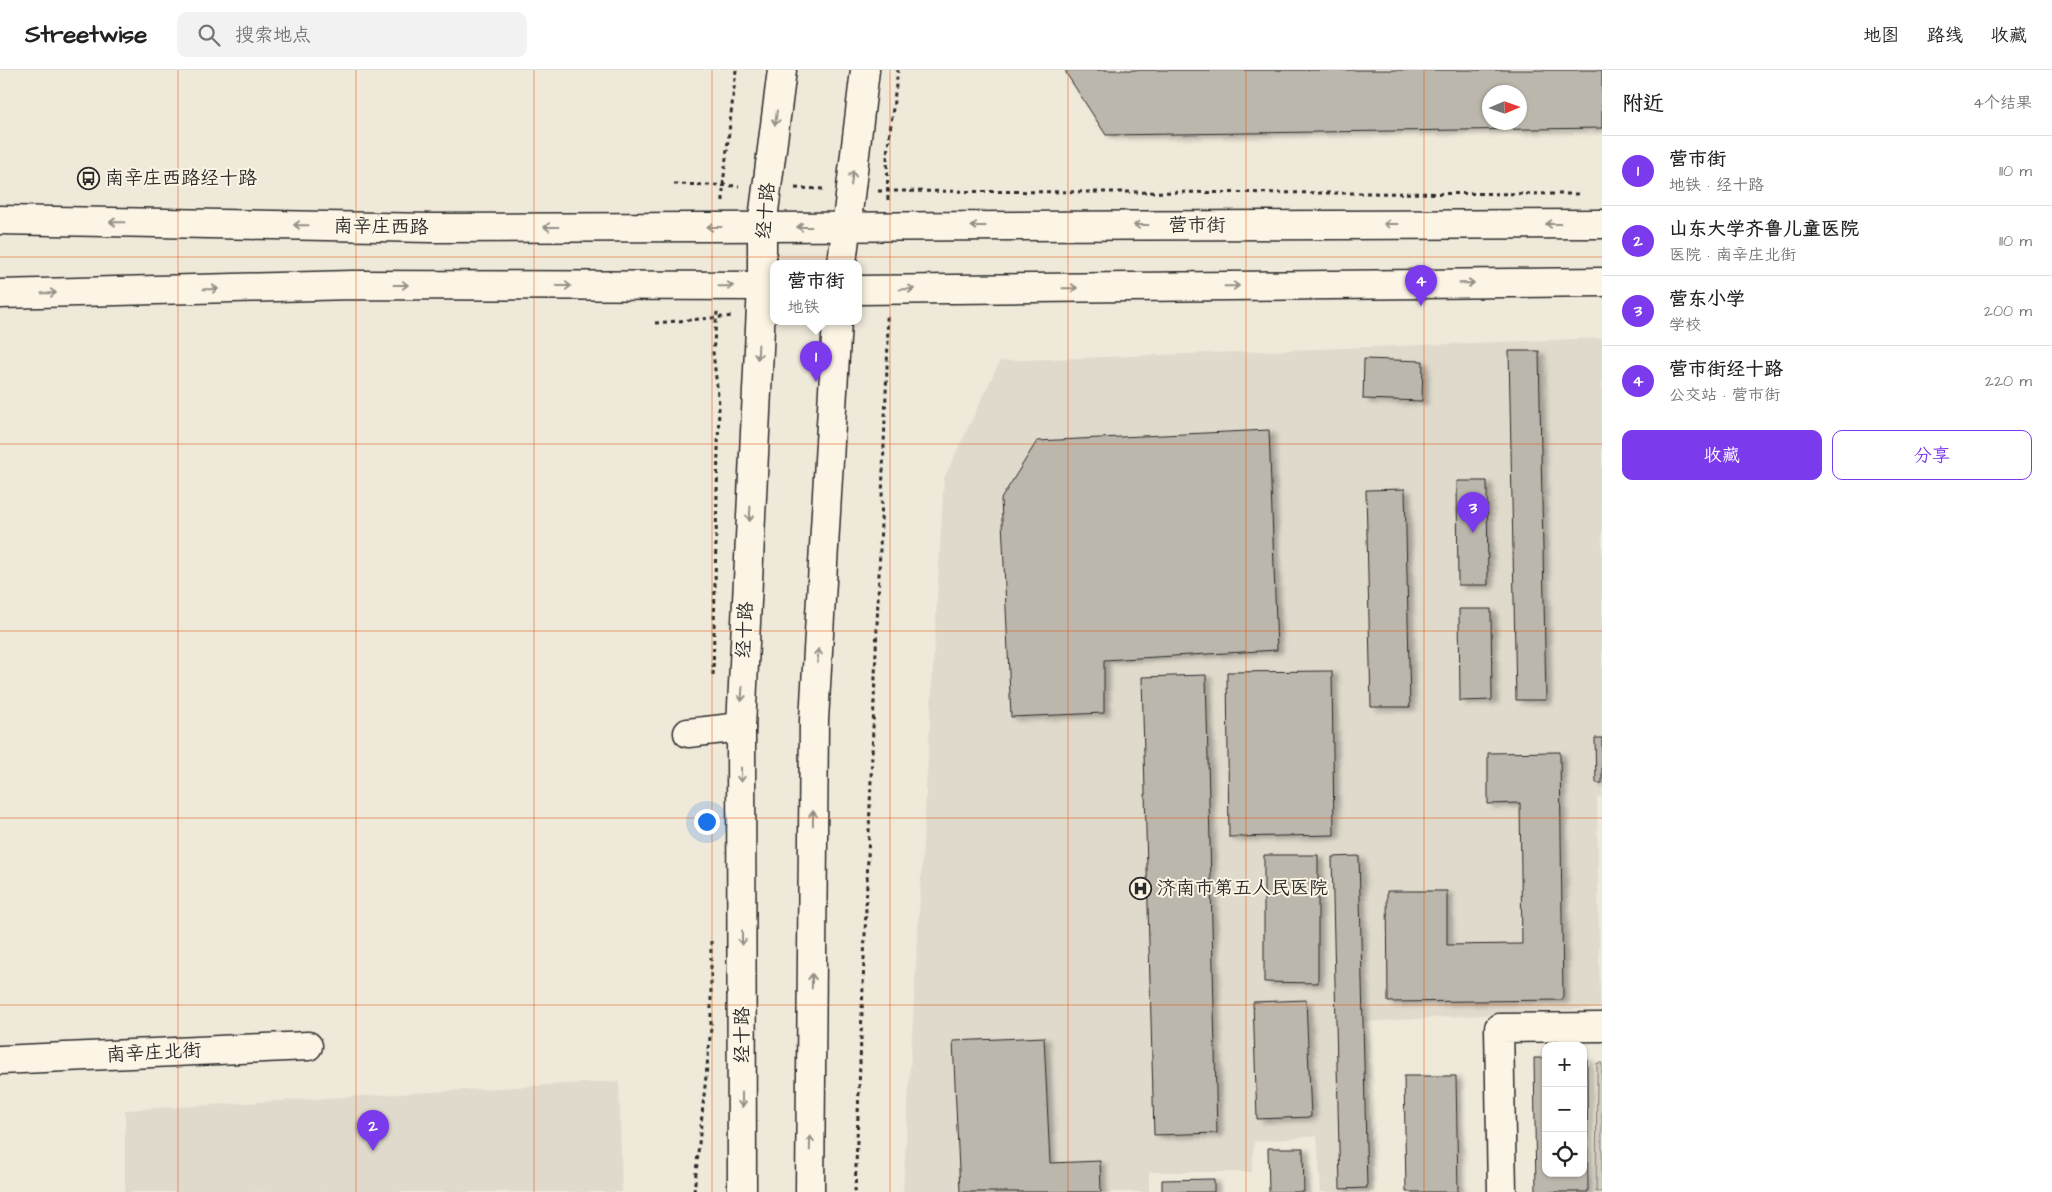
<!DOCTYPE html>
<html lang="zh">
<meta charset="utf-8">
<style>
:root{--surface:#fff;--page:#f2f2f2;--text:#222;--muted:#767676;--line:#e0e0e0;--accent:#7c3aed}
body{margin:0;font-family:"Architects Daughter","LXGW WenKai TC",sans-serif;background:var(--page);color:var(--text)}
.controls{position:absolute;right:15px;bottom:15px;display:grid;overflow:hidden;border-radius:10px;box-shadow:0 1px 4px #0004}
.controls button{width:45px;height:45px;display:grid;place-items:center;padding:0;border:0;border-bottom:1px solid var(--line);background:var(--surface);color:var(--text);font:25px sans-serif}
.compass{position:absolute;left:1482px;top:15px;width:45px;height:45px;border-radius:50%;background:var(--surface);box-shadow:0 1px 4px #0004;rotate:88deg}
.you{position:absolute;left:706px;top:751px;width:18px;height:18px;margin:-12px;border:4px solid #fff;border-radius:50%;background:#1a73e8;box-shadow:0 0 0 8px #1a73e833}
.badge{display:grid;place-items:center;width:32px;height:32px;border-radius:50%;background:var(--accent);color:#fff;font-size:16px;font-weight:700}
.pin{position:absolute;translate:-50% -41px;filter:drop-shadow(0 1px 2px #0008)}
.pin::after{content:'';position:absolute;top:26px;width:18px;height:15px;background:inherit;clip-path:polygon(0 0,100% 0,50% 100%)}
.popup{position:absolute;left:770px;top:190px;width:92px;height:65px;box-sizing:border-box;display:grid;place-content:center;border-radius:10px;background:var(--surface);filter:drop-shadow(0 1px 4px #0005);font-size:16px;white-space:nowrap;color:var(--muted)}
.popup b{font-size:19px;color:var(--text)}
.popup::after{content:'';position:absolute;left:50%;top:100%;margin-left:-10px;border:10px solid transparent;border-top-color:var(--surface)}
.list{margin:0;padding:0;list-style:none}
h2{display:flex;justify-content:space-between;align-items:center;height:65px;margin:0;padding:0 20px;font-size:21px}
h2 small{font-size:16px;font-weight:400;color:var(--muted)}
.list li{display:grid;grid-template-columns:32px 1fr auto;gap:15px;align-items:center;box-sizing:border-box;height:70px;padding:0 20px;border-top:1px solid var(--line)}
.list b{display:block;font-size:19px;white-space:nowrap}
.list p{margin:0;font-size:16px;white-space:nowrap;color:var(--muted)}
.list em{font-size:16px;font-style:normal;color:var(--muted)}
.actions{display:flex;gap:10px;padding:15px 20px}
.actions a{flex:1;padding:11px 0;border:1px solid var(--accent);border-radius:10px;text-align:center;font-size:18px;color:var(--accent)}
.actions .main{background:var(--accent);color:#fff}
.icon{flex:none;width:28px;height:28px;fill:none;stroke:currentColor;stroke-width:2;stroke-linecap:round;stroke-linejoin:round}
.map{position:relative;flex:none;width:1602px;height:1122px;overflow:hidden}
header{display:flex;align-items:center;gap:30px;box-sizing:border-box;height:70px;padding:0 25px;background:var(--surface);border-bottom:1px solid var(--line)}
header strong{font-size:24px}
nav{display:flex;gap:28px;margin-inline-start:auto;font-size:18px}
.search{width:350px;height:45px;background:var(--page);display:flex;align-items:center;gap:12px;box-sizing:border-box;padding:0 18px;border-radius:10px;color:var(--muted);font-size:19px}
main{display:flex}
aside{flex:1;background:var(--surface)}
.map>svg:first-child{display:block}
.built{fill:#e0dacc}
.green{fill:#d2cdc0;stroke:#7e7c76}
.building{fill:#bcb7ac;stroke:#2b2b2b;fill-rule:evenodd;filter:url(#shadow)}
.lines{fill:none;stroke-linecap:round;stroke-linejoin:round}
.minor-casing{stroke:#2b2b2b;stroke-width:31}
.major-casing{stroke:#2b2b2b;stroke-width:31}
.highway-casing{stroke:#2b2b2b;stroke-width:31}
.path{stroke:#2b2b2b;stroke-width:3;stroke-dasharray:4 4;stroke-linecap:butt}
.minor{stroke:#fcf5e5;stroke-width:28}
.major{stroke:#fcf5e5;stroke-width:28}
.highway{stroke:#fcf5e5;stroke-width:28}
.oneway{stroke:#949088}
.grid{fill:none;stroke:#df570e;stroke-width:1;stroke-opacity:0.55}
.labels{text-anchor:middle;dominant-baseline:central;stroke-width:4;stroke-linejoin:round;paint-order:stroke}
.poi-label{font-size:19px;fill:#2b2b2b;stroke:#fcf5e5;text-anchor:start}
.street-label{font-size:19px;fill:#2b2b2b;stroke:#fcf5e5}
</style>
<header>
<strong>Streetwise</strong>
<div class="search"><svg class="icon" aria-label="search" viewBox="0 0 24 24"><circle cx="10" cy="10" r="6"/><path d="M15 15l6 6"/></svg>搜索地点</div>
<nav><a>地图</a><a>路线</a><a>收藏</a></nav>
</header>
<main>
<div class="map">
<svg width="1602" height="1122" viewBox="0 0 1602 1122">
<defs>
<filter id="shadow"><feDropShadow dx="5.5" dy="3" stdDeviation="2.5" flood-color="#0004"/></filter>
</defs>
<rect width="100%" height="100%" fill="#efe9da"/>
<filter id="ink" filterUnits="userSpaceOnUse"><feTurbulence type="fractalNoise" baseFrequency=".02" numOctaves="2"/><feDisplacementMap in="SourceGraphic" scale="10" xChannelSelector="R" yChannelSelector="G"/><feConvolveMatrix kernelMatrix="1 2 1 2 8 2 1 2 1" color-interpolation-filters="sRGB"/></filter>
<g filter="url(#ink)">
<g class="built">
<polygon points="1602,268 1602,727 1597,727 1600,938 1365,952 1374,1122 1321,1122 1317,1066 1254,1072 1252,1102 1149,1102 1149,1122 903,1122 944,408 1000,291"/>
<polygon points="619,1011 622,1122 125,1122 125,1040"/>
</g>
<polygon class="green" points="1597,993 1602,993 1602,1122 1596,1122"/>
<g class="building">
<path d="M1066,0H1602V58L1106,65L1066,3ZM1490,22H1520V52H1490Z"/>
<polygon points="1509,281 1539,281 1546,630 1516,630"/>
<polygon points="1364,289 1423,291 1422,331 1363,329"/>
<polygon points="1269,360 1277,580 1104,590 1104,643 1011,647 1001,429 1037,371"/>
<polygon points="1457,411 1487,411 1488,515 1458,515"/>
<polygon points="1405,419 1410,637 1371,637 1366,420"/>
<polygon points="1459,539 1491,539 1492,630 1460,631"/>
<polygon points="1332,601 1334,765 1229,767 1227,602"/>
<polygon points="1206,605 1217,1063 1154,1065 1142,607"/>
<polygon points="1595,668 1602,668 1602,713 1596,713"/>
<polygon points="1560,682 1563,930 1388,932 1387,821 1447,821 1447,875 1522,874 1520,733 1488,734 1488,683"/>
<polygon points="1264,785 1318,785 1318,913 1264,912"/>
<polygon points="1359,786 1367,1118 1340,1119 1332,787"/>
<polygon points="1306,930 1311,1047 1257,1049 1253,932"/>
<polygon points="1044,967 1050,1093 1100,1091 1101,1122 960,1122 953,971"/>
<polygon points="1534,988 1546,988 1546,1103 1583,1103 1583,988 1587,988 1588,1122 1536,1122"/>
<polygon points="1404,1006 1456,1006 1458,1122 1406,1122"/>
<polygon points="1268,1078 1303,1078 1304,1122 1269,1122"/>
<polygon points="1214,1109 1214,1122 1162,1122 1162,1110"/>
</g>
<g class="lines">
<defs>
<g id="minor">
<polyline points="688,663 741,657"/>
<polyline points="0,990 308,976"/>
<polyline points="1502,1122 1499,958 1602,957"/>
</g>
<g id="major">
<polyline points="0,150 430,158 1602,154"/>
<polyline points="858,220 1602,212"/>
<polyline points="0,224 352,215 774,216"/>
</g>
<g id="highway">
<polyline points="842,193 865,0"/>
<polyline points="742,1122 741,657 762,216 762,157 782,0"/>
<polyline points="810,1122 814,650 837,251"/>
</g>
</defs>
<use href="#minor" class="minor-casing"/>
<use href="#major" class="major-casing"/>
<use href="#highway" class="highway-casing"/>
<g class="path">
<polyline points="674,114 739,116"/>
<polyline points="795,118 824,119"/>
<polyline points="878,121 1579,124"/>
<polyline points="888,130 887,84 898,0"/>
<polyline points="723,131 723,115 736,0"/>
<polyline points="655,253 734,246"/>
<polyline points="713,605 719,334 713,282 717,242"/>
<polyline points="694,1122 711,958 711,871"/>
<polyline points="855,1122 888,272 887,246"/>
</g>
<use href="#minor" class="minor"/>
<use href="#major" class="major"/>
<use href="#highway" class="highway"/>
</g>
<defs><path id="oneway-shaft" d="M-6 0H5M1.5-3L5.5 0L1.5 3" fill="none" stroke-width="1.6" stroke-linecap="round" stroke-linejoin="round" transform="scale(1.25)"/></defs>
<g class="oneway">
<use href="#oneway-shaft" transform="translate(776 48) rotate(97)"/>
<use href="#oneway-shaft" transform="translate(852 108) rotate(-83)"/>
<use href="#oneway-shaft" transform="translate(117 152) rotate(-179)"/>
<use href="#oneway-shaft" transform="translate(1391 154) rotate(180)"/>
<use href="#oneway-shaft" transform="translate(1553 154) rotate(180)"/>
<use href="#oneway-shaft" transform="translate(301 155) rotate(-179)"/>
<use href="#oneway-shaft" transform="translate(1141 155) rotate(180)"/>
<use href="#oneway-shaft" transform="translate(978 156) rotate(180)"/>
<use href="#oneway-shaft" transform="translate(551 157) rotate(180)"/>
<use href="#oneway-shaft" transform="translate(714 157) rotate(180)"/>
<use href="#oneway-shaft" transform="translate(804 157) rotate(180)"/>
<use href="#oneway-shaft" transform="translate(1467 213) rotate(-1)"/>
<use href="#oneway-shaft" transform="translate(401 215)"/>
<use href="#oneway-shaft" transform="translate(564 216)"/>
<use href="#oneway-shaft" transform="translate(726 216) rotate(-1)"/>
<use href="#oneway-shaft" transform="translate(1232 216) rotate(-1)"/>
<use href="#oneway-shaft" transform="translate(1070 218) rotate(-1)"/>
<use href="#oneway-shaft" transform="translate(211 219) rotate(-1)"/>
<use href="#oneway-shaft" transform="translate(907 219) rotate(-1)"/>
<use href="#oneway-shaft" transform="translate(49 223) rotate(-1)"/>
<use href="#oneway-shaft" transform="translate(758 282) rotate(93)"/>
<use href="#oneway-shaft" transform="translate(750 444) rotate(93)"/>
<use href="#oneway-shaft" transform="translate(818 586) rotate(-87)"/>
<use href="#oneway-shaft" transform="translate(742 624) rotate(93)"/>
<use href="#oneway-shaft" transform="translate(741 705) rotate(90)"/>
<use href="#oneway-shaft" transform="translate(813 748) rotate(-89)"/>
<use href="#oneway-shaft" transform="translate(742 868) rotate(90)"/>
<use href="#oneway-shaft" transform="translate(812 911) rotate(-89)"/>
<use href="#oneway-shaft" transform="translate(742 1030) rotate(90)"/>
<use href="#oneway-shaft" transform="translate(810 1073) rotate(-89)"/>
</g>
</g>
<path class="grid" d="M178,0V1122M356,0V1122M534,0V1122M712,0V1122M890,0V1122M1068,0V1122M1246,0V1122M1424,0V1122M0,187H1602M0,374H1602M0,561H1602M0,748H1602M0,935H1602"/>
<defs>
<symbol id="bus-ring" viewBox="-11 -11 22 22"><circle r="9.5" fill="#fcf5e5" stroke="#2b2b2b" stroke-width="1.5"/><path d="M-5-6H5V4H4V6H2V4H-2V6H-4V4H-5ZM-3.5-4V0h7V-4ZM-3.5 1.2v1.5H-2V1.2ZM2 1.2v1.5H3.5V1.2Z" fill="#2b2b2b"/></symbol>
<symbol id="hospital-ring" viewBox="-11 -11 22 22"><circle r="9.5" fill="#fcf5e5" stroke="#2b2b2b" stroke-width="1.5"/><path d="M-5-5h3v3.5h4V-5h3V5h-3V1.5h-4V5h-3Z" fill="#2b2b2b"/></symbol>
</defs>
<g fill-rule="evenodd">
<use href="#bus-ring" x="76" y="96" width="25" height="25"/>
<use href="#hospital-ring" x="1128" y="806" width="25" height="25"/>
</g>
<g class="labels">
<g class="poi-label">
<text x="105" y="108">南辛庄西路经十路</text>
<text x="1157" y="818">济南市第五人民医院</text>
</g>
<g class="street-label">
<text transform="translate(766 141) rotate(-85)">经十路</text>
<text x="1197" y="155">营市街</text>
<text transform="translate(381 157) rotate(1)">南辛庄西路</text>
<text transform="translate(745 560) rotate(-87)">经十路</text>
<text transform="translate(742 965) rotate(-90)">经十路</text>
<text transform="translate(154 983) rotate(-3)">南辛庄北街</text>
</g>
</g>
</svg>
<div class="controls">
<button>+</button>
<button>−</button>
<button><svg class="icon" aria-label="locate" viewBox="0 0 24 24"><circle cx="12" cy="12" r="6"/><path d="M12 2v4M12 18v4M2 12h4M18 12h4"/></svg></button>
</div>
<svg class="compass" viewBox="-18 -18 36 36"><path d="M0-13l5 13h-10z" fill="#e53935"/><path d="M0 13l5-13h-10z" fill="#767676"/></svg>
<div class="you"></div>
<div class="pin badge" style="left:816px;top:312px">1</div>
<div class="popup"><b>营市街</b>地铁</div>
<div class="pin badge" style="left:373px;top:1081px">2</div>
<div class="pin badge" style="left:1473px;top:463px">3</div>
<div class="pin badge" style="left:1421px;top:236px">4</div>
</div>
<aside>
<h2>附近<small>4个结果</small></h2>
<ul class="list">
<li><span class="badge">1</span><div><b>营市街</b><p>地铁 · 经十路</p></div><em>110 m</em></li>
<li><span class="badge">2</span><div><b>山东大学齐鲁儿童医院</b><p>医院 · 南辛庄北街</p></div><em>110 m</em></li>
<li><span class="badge">3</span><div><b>营东小学</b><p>学校</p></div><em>200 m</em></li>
<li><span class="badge">4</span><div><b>营市街经十路</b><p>公交站 · 营市街</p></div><em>220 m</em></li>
</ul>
<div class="actions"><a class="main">收藏</a><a>分享</a></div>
</aside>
</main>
